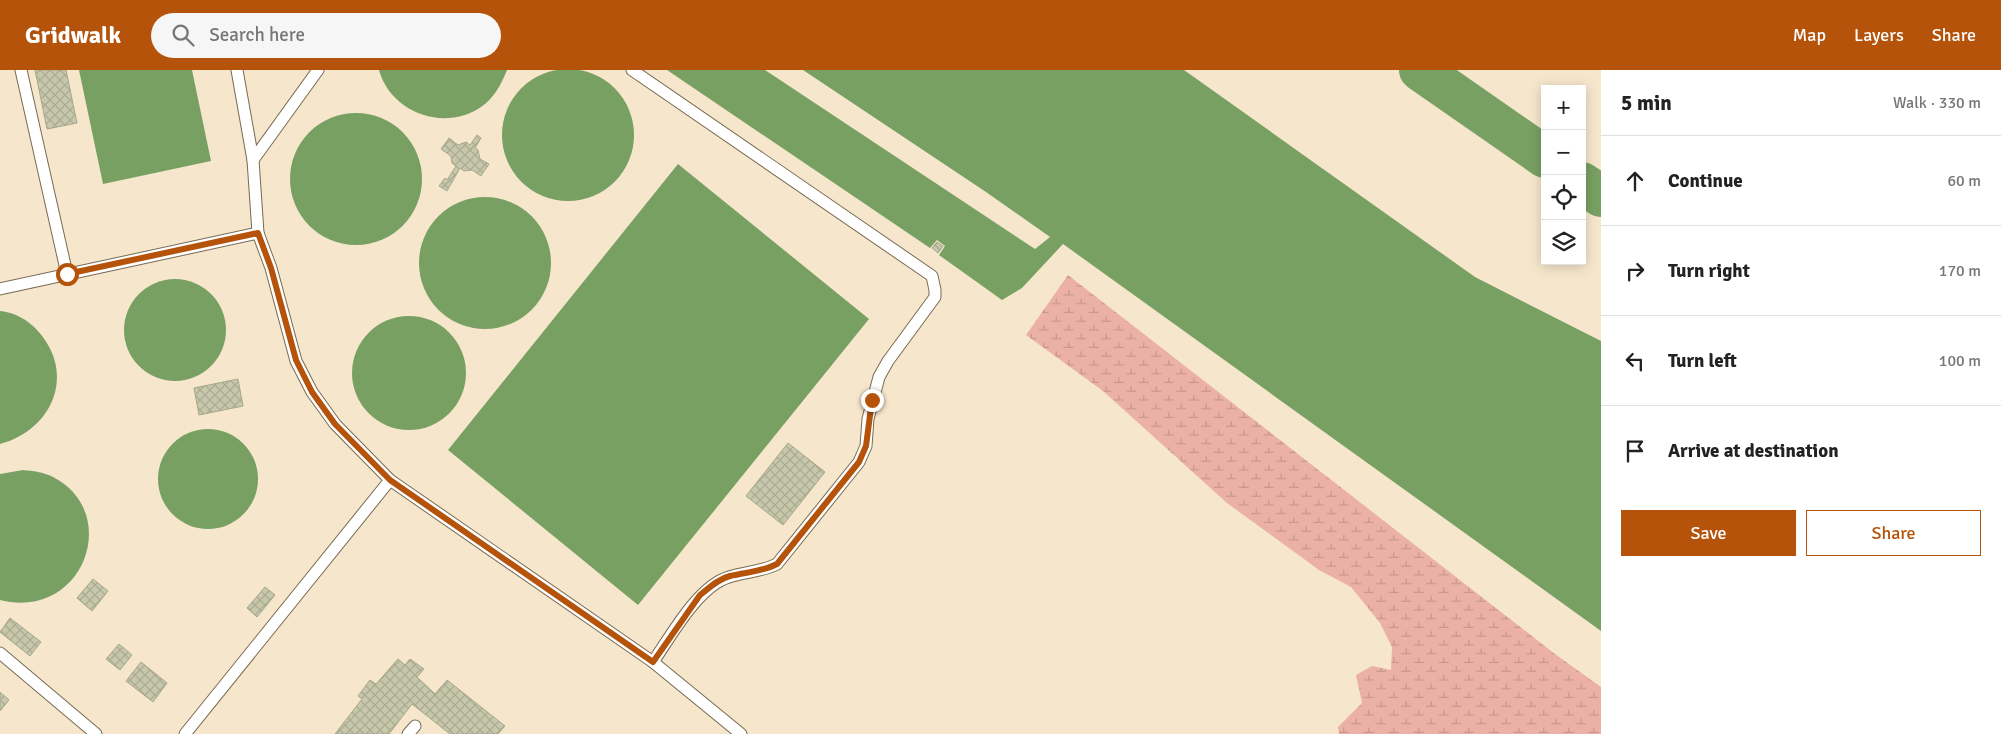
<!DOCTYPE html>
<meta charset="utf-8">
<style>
:root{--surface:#fff;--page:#f6f6f6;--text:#222;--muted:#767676;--line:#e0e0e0;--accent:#b45309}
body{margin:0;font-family:Signika,sans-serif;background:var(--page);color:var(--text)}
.controls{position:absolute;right:15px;top:15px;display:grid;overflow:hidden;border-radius:0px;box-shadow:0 2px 12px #0003}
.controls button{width:45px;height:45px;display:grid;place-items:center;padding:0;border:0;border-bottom:1px solid var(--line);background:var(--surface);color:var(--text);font:25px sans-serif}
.stop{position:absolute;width:15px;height:15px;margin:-11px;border:4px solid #b45309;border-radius:50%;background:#fff}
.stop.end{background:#b45309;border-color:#fff;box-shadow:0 1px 5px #0008}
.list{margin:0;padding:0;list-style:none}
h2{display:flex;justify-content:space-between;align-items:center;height:65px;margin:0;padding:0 20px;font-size:21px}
h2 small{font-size:16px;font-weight:400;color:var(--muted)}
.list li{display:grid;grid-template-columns:32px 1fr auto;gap:15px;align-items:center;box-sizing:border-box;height:90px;padding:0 20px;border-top:1px solid var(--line)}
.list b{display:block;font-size:19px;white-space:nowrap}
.list em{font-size:16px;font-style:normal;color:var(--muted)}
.actions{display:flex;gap:10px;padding:15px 20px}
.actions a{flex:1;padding:11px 0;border:1px solid var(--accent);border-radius:0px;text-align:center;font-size:18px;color:var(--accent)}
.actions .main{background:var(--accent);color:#fff}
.icon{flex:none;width:28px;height:28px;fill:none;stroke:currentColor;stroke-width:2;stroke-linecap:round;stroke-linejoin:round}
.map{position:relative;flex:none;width:1601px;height:664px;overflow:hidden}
header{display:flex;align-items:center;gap:30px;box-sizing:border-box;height:70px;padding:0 25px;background:var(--accent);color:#fff}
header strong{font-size:24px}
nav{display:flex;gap:28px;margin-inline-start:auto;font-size:18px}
.search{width:350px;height:45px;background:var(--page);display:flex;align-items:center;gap:12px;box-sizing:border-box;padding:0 18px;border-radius:28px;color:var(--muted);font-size:19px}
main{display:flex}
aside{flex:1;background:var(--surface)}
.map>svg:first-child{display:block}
.wetland{fill:url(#wetland-marsh)}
.water{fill:#79a063}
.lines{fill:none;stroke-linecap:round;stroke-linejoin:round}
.river{stroke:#79a063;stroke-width:42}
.building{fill:url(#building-cross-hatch);stroke:#a6a78a}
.lane-casing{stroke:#776a52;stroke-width:13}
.lane{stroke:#fff;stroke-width:11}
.route{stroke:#b45309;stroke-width:6}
</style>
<header>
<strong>Gridwalk</strong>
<div class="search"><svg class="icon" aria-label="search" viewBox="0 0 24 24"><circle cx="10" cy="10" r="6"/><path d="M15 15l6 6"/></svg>Search here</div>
<nav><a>Map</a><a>Layers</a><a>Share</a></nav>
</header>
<main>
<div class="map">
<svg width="1601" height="664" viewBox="0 0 1601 664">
<defs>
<pattern id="wetland-marsh" width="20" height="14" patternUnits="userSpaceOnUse" patternTransform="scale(1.25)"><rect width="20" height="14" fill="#ebb1a7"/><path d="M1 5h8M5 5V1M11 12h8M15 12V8" fill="none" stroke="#c9978e"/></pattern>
<pattern id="building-cross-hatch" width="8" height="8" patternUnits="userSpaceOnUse" patternTransform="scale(1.25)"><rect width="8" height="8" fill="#c7c8ab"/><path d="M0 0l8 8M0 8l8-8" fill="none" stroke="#aaab92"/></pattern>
</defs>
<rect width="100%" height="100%" fill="#f6e7cc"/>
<polygon class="wetland" points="1068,205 1555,584 1601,617 1601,664 1339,664 1338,657 1362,633 1356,605 1372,596 1391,600 1392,577 1380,553 1351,517 1319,500 1227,433 1103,321 1026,265"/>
<g class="water">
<circle cx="568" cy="65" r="66"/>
<polygon points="79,0 192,0 211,91 103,114"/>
<path d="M379,0H507C501,15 494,28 481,37C444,62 391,43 379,0Z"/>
<polygon points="667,0 765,0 1035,179 1050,167 986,122 803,0 1184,0 1475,207 1601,271 1601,561 1063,174 1022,218 1002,230 939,185 945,176 937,170 930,178"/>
<circle cx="356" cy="109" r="66"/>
<polygon points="678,94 869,249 638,535 448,380"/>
<circle cx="485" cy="193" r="66"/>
<circle cx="175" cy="260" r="51"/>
<path d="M0,241C14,242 28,250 37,260C77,303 53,360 0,374Z"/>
<circle cx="409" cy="303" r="57"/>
<circle cx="208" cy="409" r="50"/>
<path d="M23,400C33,401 43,402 53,407C123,443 83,551 0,530V404Z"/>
</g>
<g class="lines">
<g class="river">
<polyline points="1420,0 1545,87"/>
<polyline points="1582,113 1601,126"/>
</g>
</g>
<g class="building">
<polygon points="35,0 66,0 77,53 47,59"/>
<polygon points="477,65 481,68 475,78 478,80 480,89 489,94 481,106 472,100 464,101 460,98 447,121 439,116 445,108 447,110 456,96 452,93 451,86 441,79 449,68 458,75 466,72 470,75"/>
<polygon points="937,172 943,176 938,183 932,178"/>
<polygon points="238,309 243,336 199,345 194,318"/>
<polygon points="788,373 825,402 783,455 746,426"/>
<polygon points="93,509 108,521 92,541 77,528"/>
<polygon points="265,517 275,525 257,547 247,538"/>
<polygon points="10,548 41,572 30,586 0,562"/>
<polygon points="119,574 132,585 120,600 106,589"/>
<polygon points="398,589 405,595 410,589 424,599 417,607 435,624 447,610 505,656 498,664 450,664 412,634 389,664 335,664 362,629 358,626 370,610 376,614"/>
<polygon points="141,592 167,613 153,632 126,611"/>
<polygon points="0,622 9,630 0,641"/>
</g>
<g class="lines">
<defs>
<g id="lane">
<polyline points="21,0 67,204"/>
<polyline points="237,0 253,90 258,163 271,198 296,291 312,322 335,354 390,410 653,592 741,664"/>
<path d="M632,0L932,206L935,220V227L888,291L879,307L868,349L866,376L859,392L777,494C761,502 745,502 729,507C698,516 671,566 653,592"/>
<polyline points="253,90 318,0"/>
<polyline points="0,219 258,163"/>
<polyline points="0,583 96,664"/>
<polyline points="185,664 390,410"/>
<polyline points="408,664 415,656"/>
</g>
</defs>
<use href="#lane" class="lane-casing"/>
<use href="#lane" class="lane"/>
</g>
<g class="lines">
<path class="route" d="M67,204L258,163L271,198L296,290L312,322L335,354L390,410L653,592L700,525C709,518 718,509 730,506C746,502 762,502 777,494L859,392L866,376L872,330"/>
</g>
</svg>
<div class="controls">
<button>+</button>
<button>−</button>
<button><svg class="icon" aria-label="locate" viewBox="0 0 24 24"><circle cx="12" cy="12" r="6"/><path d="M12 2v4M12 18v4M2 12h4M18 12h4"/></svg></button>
<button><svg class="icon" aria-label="layers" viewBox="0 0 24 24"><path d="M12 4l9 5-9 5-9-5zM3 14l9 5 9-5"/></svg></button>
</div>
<div class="stop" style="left:67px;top:204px"></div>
<div class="stop end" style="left:872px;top:330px"></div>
</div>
<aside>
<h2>5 min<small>Walk · 330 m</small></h2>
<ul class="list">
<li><svg class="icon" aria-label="ahead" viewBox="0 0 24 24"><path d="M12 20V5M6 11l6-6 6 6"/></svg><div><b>Continue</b></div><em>60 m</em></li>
<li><svg class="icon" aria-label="right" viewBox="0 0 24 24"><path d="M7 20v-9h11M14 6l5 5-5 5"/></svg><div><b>Turn right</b></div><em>170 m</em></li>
<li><svg class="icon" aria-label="left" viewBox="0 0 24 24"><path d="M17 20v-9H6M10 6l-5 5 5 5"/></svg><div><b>Turn left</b></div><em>100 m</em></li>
<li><svg class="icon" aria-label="arrive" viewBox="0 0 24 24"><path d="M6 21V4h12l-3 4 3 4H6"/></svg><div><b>Arrive at destination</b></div></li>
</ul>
<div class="actions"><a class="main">Save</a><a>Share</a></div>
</aside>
</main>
